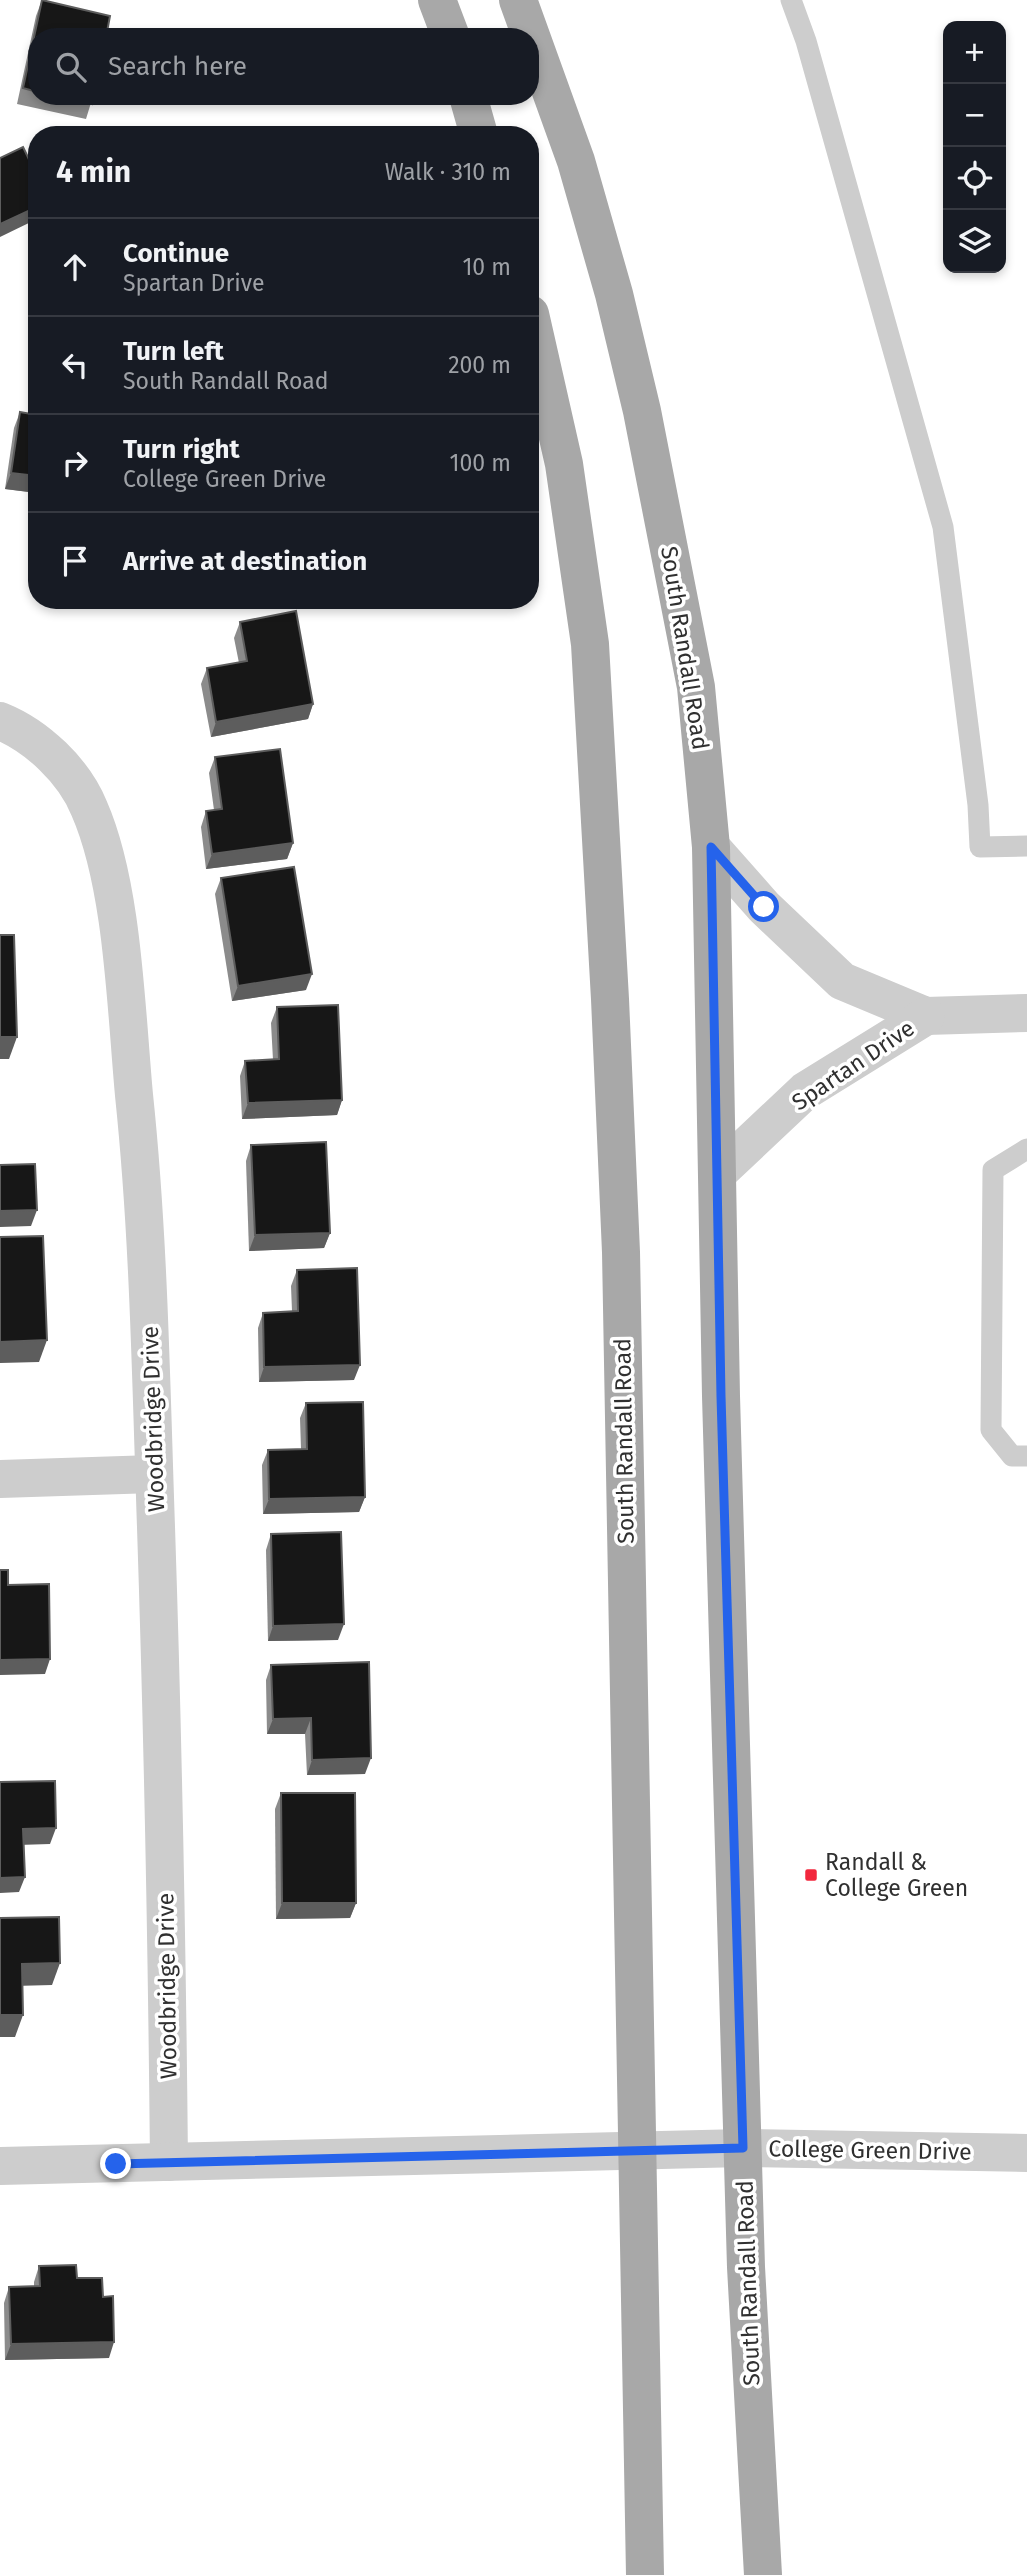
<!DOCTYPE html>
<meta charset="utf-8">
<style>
:root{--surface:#171b24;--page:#242831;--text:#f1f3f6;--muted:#9ea1a6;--line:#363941}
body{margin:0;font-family:"Fira Sans",sans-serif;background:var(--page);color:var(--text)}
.controls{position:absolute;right:21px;top:21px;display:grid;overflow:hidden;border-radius:14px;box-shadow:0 4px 10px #0003}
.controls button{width:63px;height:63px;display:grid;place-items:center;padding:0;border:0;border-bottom:2px solid var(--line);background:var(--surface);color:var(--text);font:35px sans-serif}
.stop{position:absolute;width:21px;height:21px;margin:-16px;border:5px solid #2563eb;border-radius:50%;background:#fff}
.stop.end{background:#2563eb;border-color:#fff;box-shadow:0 2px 7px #0008}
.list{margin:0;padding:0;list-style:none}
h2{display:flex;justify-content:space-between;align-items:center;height:91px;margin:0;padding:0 28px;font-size:30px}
h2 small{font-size:23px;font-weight:400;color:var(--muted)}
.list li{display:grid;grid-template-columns:46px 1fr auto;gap:21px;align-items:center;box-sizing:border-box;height:98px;padding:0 28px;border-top:2px solid var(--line)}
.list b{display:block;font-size:26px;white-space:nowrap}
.list p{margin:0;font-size:23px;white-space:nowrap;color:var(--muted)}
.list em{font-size:23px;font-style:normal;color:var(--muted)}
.icon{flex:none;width:38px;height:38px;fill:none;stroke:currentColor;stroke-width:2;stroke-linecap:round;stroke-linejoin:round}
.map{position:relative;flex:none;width:1027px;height:2575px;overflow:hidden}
.search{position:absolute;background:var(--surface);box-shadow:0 4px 10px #0003;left:28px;top:28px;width:511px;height:77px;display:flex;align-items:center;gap:18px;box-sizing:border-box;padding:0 24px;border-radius:28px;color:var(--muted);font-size:26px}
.panel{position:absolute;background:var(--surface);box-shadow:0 4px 10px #0003;left:28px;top:126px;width:511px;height:483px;border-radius:28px}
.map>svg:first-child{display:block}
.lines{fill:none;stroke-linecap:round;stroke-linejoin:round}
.service{stroke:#cdcdcd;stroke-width:21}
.minor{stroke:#cdcdcd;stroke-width:38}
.primary{stroke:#a8a8a8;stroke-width:38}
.wall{fill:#8b8b8b}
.shaded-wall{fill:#5d5d5d}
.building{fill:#171717;stroke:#5d5d5d;stroke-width:2}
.route{stroke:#2563eb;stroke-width:9}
.poi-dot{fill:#f2273d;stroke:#fff;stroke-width:2.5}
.labels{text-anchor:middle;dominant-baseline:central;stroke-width:7;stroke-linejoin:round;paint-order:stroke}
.street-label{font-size:23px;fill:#303030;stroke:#fff}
.poi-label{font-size:23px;fill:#303030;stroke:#fff;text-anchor:start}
</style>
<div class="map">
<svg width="1027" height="2575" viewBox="0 0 1027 2575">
<rect width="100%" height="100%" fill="#fff"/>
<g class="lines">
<g class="service">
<polyline points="791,0 806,41 943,527 978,805 980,847 1027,846"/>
<polyline points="1027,1149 993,1170 991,1430 1012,1456 1027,1456"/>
</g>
<g class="minor">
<path d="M0,721C37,736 74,771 89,808C123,885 126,1009 134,1095C149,1238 151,1383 156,1527C163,1739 167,1950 169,2162"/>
<polyline points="711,847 764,907 842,981 926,1016 1027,1013"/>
<polyline points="719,1172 805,1091 926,1016"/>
<polyline points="0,1479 154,1474"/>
<polyline points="0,2166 743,2148 1027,2153"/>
</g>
<g class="primary">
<polyline points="437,0 451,37"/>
<polyline points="518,0 576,161 614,294 642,411 696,687 711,847 721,1396 746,2267 763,2575"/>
<polyline points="468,96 479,135"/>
<polyline points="530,314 564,464 590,644 610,999 621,1252 645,2575"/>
</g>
</g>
<g class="wall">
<polygon points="42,0 37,37 37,96 93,96 86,119 17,104 36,16"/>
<polygon points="20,412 37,415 37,493 5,489 14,428"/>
<polygon points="204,600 220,600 217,607"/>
<polygon points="240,622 313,704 308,719 211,737 201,684 207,668 239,663 234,638"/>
<polygon points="215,757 293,843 287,859 206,869 201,827 206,811 214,810 209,773"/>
<polygon points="221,878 306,990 232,1001 215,894"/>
<polygon points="277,1007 342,1100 337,1115 242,1119 240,1076 245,1061 273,1060 271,1023"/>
<polygon points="251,1145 330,1233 324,1248 249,1251 246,1161"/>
<polygon points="297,1270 354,1380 259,1382 258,1328 263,1313 292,1311 291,1286"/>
<polygon points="306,1403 365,1497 359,1512 263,1514 262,1465 268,1450 301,1449 300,1418"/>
<polygon points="271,1534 338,1640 268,1641 266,1550"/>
<polygon points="271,1665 365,1774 307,1775 305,1734 267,1734 266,1680"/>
<polygon points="281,1793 356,1903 350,1918 276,1919 275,1809"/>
<polygon points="39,2266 77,2278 103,2297 109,2358 5,2360 4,2303 9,2287 34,2287 34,2282"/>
</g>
<g class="shaded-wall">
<polygon points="37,207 37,219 0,237 0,224"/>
<polygon points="11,473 37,476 37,493 5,489"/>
<polygon points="313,704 308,719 211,737 216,722"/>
<polygon points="293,843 287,859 206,869 212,854"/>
<polygon points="312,974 306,990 232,1001 238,986"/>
<polygon points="0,1037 17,1037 9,1059 0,1059"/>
<polygon points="342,1100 337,1115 242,1119 248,1103"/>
<polygon points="37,1210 31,1226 0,1227 0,1211"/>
<polygon points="330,1233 324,1248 249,1251 255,1235"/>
<polygon points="47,1340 39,1362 0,1363 0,1342"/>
<polygon points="360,1365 354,1380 259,1382 264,1367"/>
<polygon points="365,1497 359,1512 263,1514 269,1499"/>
<polygon points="344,1624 338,1640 268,1641 273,1626"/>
<polygon points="50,1659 45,1674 0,1675 0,1660"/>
<polygon points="311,1718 305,1734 267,1734 273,1719"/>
<polygon points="371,1758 365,1774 307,1775 312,1760"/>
<polygon points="56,1828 50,1844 18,1845 23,1829"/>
<polygon points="25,1877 19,1892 0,1893 0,1878"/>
<polygon points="282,1903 356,1903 350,1918 276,1919"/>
<polygon points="60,1963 52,1985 14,1986 22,1964"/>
<polygon points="0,2015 23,2015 15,2037 0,2037"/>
<polygon points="114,2342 109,2358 5,2360 11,2344"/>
</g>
<g class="building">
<polygon points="42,0 110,16 106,37 37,37 37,92 23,88"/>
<polygon points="58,96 93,96 92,104"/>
<polygon points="23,147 37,176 37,207 0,224 0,158"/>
<polygon points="20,412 37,415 37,476 11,473"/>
<polygon points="296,611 313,704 216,722 207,668 247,661 240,622"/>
<polygon points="280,749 293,843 212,854 206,811 222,809 215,757"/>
<polygon points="294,867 312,974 238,986 221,878"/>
<polygon points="0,935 14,935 17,1037 0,1037"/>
<polygon points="338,1005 342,1100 248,1103 245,1061 279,1059 277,1007"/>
<polygon points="326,1142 330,1233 255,1235 251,1145"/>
<polygon points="35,1164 37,1210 0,1211 0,1165"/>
<polygon points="43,1236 47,1340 0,1342 0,1237"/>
<polygon points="357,1268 360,1365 264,1367 263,1313 298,1311 297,1270"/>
<polygon points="363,1402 365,1497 269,1499 268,1450 307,1449 306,1403"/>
<polygon points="341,1532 344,1624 273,1626 271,1534"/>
<polygon points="0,1570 8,1570 8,1585 49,1584 50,1659 0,1660"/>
<polygon points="369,1662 371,1758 312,1760 311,1718 273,1719 271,1665"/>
<polygon points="55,1781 56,1828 23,1829 25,1877 0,1878 0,1782"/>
<polygon points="281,1793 355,1793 356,1903 282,1903"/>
<polygon points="59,1917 60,1963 22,1964 23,2015 0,2015 0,1918"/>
<polygon points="76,2265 77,2278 102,2278 103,2297 113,2296 114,2342 11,2344 9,2287 40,2286 39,2266"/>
</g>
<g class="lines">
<polyline class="route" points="116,2164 743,2148 721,1396 711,847 764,907"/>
</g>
<rect class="poi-dot" x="804" y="1868" width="14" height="14" rx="3.5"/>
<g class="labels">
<g class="street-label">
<text transform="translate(685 648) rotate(81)">South Randall Road</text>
<text transform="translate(853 1065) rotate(-34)">Spartan Drive</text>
<text transform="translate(153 1419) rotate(-92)">Woodbridge Drive</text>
<text transform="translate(624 1441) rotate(-91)">South Randall Road</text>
<text transform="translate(167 1986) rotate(-91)">Woodbridge Drive</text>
<text transform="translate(870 2150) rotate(1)">College Green Drive</text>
<text transform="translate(748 2283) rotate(-92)">South Randall Road</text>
</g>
<g class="poi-label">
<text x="825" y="1862">Randall &amp;<tspan x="825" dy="26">College Green</tspan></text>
</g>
</g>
</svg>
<div class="controls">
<button>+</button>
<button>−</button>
<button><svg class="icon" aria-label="locate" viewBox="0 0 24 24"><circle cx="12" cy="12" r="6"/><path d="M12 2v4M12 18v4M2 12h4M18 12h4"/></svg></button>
<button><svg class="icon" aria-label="layers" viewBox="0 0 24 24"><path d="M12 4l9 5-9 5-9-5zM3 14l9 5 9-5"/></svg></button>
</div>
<div class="stop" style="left:764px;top:907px"></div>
<div class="stop end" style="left:116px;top:2164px"></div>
<div class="search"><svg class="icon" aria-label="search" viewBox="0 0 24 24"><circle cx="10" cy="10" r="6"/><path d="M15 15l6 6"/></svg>Search here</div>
<section class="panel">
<h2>4 min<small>Walk · 310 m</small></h2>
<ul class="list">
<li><svg class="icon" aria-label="ahead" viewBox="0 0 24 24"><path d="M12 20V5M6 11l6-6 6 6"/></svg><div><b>Continue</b><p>Spartan Drive</p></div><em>10 m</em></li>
<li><svg class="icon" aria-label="left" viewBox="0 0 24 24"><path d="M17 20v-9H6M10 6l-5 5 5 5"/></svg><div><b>Turn left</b><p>South Randall Road</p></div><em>200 m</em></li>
<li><svg class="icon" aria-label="right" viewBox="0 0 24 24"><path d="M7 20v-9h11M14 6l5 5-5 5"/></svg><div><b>Turn right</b><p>College Green Drive</p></div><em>100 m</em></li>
<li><svg class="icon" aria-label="arrive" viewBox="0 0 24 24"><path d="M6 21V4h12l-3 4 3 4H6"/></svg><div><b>Arrive at destination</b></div></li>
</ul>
</section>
</div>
